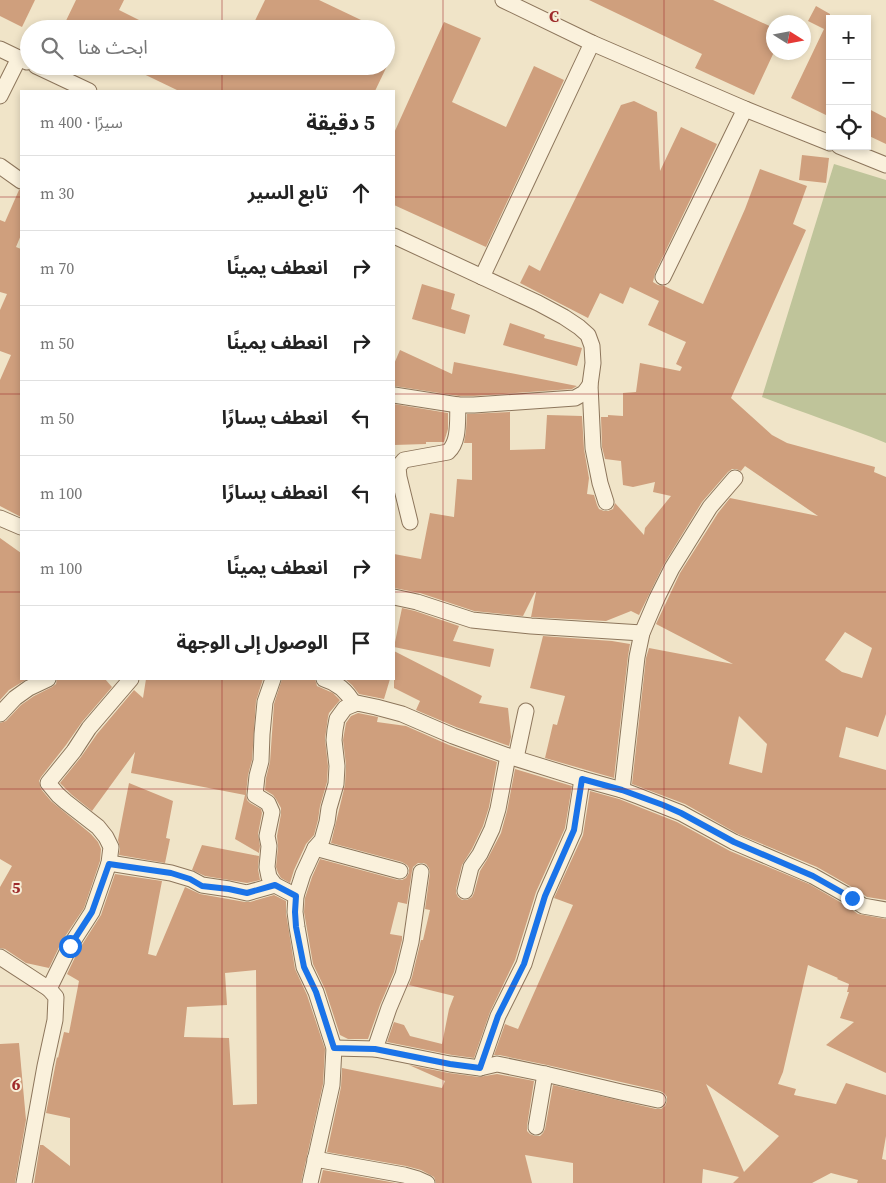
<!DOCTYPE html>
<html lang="ar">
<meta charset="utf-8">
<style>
:root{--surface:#fff;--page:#f6f6f6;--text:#222;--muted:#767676;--line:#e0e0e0}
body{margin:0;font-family:"Source Serif 4","Noto Sans Arabic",serif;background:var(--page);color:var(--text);direction:rtl}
.controls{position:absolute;right:15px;top:15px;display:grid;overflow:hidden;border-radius:0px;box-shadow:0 2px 8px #0003}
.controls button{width:45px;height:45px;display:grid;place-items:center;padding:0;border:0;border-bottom:1px solid var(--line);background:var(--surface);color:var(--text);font:25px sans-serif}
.compass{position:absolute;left:766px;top:15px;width:45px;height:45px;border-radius:50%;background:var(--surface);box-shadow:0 2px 8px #0003;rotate:101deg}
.stop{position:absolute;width:15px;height:15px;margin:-11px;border:4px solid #1a73e8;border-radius:50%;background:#fff}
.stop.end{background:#1a73e8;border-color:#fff;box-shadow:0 1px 5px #0008}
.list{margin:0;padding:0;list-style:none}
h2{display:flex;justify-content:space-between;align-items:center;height:65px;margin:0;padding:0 20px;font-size:21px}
h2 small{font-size:16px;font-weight:400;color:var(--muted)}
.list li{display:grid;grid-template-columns:32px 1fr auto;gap:15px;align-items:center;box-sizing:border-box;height:75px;padding:0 20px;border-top:1px solid var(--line)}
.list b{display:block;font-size:19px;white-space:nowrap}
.list em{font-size:16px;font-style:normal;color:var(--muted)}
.icon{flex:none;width:28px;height:28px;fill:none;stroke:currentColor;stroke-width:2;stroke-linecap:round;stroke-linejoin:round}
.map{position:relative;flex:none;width:886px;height:1183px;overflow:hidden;direction:ltr}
.search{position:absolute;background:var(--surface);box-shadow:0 2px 8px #0003;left:20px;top:20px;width:375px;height:55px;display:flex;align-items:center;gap:12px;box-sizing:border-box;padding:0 18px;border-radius:28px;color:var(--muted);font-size:19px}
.panel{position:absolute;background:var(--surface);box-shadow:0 2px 8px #0003;left:20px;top:90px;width:375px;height:590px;border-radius:0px;direction:rtl}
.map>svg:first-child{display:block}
.cemetery{fill:#bfc49a}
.building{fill:#cf9f7d;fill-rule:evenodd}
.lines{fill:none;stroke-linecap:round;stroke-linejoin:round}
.street-casing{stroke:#8d765c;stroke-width:17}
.street{stroke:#faf1dc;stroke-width:15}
.route{stroke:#1a73e8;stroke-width:6}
.grid{fill:none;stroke:#9e2a2b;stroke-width:1;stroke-opacity:0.55}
.grid-label{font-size:16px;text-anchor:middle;font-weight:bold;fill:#9e2a2b;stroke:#f7eed8;stroke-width:4;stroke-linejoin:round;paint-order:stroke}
</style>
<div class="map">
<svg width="886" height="1183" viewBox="0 0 886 1183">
<rect width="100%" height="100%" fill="#f0e4c8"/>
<path class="cemetery" d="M834,164L886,180V443C845,426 803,413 762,397Z"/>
<g class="building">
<polygon points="0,0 35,0 22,27 0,16"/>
<polygon points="76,0 124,0 119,10 157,29 62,29"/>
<polygon points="265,0 319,0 380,29 251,29"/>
<polygon points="589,0 713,0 774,28 774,52 754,95 695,68 702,54"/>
<polygon points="816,6 830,14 830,117 791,98 824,29 808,21"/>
<polygon points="444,22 481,38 452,102 506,127 534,66 564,80 486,247 394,205 394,133"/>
<polygon points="127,66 387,66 375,91 179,91"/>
<path d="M634,101L657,112L660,171L681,127L717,144L655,273L653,282L658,285L664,286L703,304L745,209L760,169L807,186L793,224L806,230L731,398L772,435L787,443L875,467L874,472L886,477V714L878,737L846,727L839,757L886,770V900L867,897L857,890L817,867L738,834L685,804L632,784L646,658L649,648L733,664L656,624L680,573L718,513L730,498L818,516L745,466L741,471L736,469H732L728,472L702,502L664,564L639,615L631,611L606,621L531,617L536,592H535L523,616L474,611L420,593L394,588V554L421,559L430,513L454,517L457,479L472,480V443H464L466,431L467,414L510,412V450L545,449L547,415L582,416L584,449L589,478L587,494L594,495L597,505L599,509L604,511H608L613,509L615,503L644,535L645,528L671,496L653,492L655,482L633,487L623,485L621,461L605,459L602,447L601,417H608V415L623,416V393L636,392L640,363L680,371L682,367L676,364L686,342L648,325L659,301L630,287L623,304L600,293L588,318L520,283L529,265L540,271L621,105ZM845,632L872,648L862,678L842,672L825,660ZM739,716L767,744L762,773L729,764Z"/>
<polygon points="867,108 886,118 886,144 867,135"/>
<polygon points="802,155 829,158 826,183 799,180"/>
<polygon points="19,190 21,190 21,235 16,247 21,249 21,517 0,506 0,380 11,355 0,351 0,310 7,294 0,292 0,220 5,222"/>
<polygon points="422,284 455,294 451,309 470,315 465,334 412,319"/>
<polygon points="510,323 545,335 544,338 582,348 577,366 503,345"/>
<polygon points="400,350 452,374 454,362 577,386 572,389 474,396 459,396 394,386 394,364"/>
<polygon points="394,404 448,413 448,429 444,442 426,442 426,444 394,445"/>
<polygon points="0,538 21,553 21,679 27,679 9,690 0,700"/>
<polygon points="402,608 415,611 459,626 453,641 494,649 490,667 394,647"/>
<polygon points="543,636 612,641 630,644 628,656 614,778 545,758 553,724 557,725 565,696 530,688"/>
<polygon points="394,651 482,696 479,703 508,708 511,737 509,746 456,727 416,710 420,701 394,688"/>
<polygon points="57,679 105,679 112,687 82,722 66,745 41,777 39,781 41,789 51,801 91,834 98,842 101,849 100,861 84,908 62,941 49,968 26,963 5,949 0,948 0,887 12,866 0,859 0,723 6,721 21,705 34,696 52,687 56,684"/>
<polygon points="146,679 263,679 256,701 252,760 248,775 246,794 247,800 250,803 261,809 262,813 258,834 260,846 259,853 235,839 245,795 131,773 135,752 92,811 72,795 60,783 81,757 97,734 134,690 143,698"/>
<polygon points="282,679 315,679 317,686 333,693 340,700 329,713 328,717 325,739 328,766 327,782 320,806 318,820 314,835 306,844 294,870 290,883 281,878 278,873 276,867 278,847 277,836 281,814 281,808 276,799 273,795 265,790 266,778 270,762 274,704"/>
<polygon points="345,679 390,679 384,699 359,694 352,685"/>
<polygon points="358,713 378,717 377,722 406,726 449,745 497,762 489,807 483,826 472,849 462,865 456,889 456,893 458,897 462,900 467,900 472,897 474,893 480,871 488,858 501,833 507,811 515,769 572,786 565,828 536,892 515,960 490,1012 474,1058 452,1055 387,1042 394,1022 404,1025 410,1036 442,1044 449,1009 454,996 409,985 412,977 421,940 423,940 430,910 425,909 430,873 429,868 426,864 423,863 418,863 413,867 412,871 407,904 398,902 390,934 402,936 402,940 394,972 380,1005 368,1039 348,1039 340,1035 325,989 313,964 304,912 305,898 312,877 320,859 398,880 402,880 406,878 409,873 409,868 407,865 402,862 331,843 345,785 346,765 343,740 346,723 351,716"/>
<polygon points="129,783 173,801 166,838 170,839 165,863 119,855 120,848 118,840"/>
<path d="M590,791L619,799L677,822L730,851L809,884L847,906L858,914L886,919V1073L826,1045L854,1022L840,1018L849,992H847L849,984L837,979L838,978L808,965L783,1072L778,1084L796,1089L794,1095L836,1104L846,1083L886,1095V1136L882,1159L886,1160V1183H857L858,1180L831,1173L812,1183H733L739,1177L703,1169L702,1183H573V1163L525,1155L532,1183H436L434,1177L421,1170L406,1166L327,1152L341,1087L342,1068L442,1088L445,1081L409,1065L449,1073L479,1077L497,1074L534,1081L527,1126V1131L530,1134L535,1136H540L543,1133L545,1129L553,1085L656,1109H661L665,1106L667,1101V1097L664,1093L660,1091L547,1065L499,1055H494L505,1024L518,1029L573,905L554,898L583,835ZM706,1084L779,1136L744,1172Z"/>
<polygon points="202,845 259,856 258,869 260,880 247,883 205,876 192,870"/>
<path d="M115,874L162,881L148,954L156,956L185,887L200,894L245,902H250L274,895L286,901V913L295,969L307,995L325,1049L323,1084L301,1183H34L40,1145H43L70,1166V1118L46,1113L57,1057L58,1058L64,1032L69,1033L79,981L67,974L78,951L101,915ZM256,970L257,1104L233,1105L229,1038L184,1037L187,1007L227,1005L225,973Z"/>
<polygon points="19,1043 26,1120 15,1183 0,1183 0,1044"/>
<polygon points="323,1170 396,1183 320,1183"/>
</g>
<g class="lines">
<defs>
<g id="street">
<polyline points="503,0 592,43 745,109 830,143"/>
<polyline points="0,49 27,62"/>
<polyline points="36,66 89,91"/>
<polyline points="0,96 19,58"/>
<polyline points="839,146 886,165"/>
<polyline points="0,166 21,181"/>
<polyline points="394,236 538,303 564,317 579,327 588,335 592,346 593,363 590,385 593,448 600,483 606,502"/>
<polyline points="482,277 592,43"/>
<polyline points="663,277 745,109"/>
<polyline points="394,395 458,405 474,405 575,398 584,393 590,385"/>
<polyline points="0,518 21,527"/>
<path d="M410,522L399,477L398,467L404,460L448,452C460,441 457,420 458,405"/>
<polyline points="394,597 417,602 472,620 531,626 642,633"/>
<polyline points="273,679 265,702 262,734 261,761 257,776 255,795 268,803 272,812 267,836 269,846 267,867 269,877 275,885 296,896"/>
<path d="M324,679C338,683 347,691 354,704"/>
<polyline points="0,714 15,698 29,688 48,679"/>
<polyline points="516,758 526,711"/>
<polyline points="622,790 637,657 642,633 657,598 672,568 710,507 735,478"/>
<polyline points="315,848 400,871"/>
<polyline points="109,863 171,873 191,879 202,885 229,889 247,893 275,885"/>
<polyline points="465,891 471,867 480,854 492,829 498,809 508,756"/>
<polyline points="0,957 49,989"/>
<polyline points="334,1048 375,1049 450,1064 480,1068 497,1064 545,1074 621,1092 658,1100"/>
<polyline points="375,1049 389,1008 403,975 411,942 421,872"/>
<polyline points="480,1068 498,1016 524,964 545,896 574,831 582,779"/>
<polyline points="536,1127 545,1074"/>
<polyline points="315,1159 404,1175 418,1179 427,1183"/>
<polyline points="24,1183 45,1066 55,1020 56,997 49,989 70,946 92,912 109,863 111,847 106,837 98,827 66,802 58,795 48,783 74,751 89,728 131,679"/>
<polyline points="310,1183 332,1085 334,1048 316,992 304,967 297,927 295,912 296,896 303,874 315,848 322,840 327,822 329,808 336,784 337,766 334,740 335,730 337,719 345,708 357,703 376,707 402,714 453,736 508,756 582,779 622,790 638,796 681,813 734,842 813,876 852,898 863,906 886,910"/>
</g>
</defs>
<use href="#street" class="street-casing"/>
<use href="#street" class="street"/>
</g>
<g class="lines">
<polyline class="route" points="70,946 92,912 109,864 171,873 190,879 202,886 229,889 247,893 275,885 296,896 295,912 296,927 304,967 316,992 334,1048 375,1049 450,1064 480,1068 498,1016 524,964 545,896 574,830 582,779 622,790 663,805 681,813 734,842 813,876 852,898"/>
</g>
<path class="grid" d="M222,0V29M443,0V1183M664,0V1183M222,66V91M0,197H21M394,197H886M0,394H21M394,394H886M0,592H21M394,592H886M222,679V1183M0,789H886M0,986H886"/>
<g class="grid-label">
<text x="554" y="22">C</text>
<text x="16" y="893">5</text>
<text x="16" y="1090">6</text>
</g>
</svg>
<div class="controls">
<button>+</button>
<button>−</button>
<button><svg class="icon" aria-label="locate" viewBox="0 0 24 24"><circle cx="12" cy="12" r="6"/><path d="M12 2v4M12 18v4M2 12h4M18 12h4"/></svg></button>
</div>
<svg class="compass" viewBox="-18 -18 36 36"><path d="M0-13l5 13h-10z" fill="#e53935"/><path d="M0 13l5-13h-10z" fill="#767676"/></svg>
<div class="stop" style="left:70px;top:946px"></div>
<div class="stop end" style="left:852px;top:898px"></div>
<div class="search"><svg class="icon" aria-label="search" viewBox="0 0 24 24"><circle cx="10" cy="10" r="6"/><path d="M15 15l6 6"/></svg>ابحث هنا</div>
<section class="panel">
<h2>5 دقيقة<small>سيرًا · 400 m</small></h2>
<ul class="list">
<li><svg class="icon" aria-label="ahead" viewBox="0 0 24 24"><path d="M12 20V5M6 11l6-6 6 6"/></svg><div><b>تابع السير</b></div><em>30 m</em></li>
<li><svg class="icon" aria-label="right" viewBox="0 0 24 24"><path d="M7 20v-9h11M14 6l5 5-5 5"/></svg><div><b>انعطف يمينًا</b></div><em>70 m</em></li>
<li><svg class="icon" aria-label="right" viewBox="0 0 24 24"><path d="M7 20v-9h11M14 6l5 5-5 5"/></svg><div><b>انعطف يمينًا</b></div><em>50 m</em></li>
<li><svg class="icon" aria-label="left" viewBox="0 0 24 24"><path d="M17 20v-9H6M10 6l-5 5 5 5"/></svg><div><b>انعطف يسارًا</b></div><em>50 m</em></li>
<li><svg class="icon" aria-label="left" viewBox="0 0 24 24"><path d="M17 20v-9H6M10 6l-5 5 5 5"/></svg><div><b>انعطف يسارًا</b></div><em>100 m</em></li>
<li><svg class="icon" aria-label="right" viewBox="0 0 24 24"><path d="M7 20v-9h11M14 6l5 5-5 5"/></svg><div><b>انعطف يمينًا</b></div><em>100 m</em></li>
<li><svg class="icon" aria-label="arrive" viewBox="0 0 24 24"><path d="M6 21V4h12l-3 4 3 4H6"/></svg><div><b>الوصول إلى الوجهة</b></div></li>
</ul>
</section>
</div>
